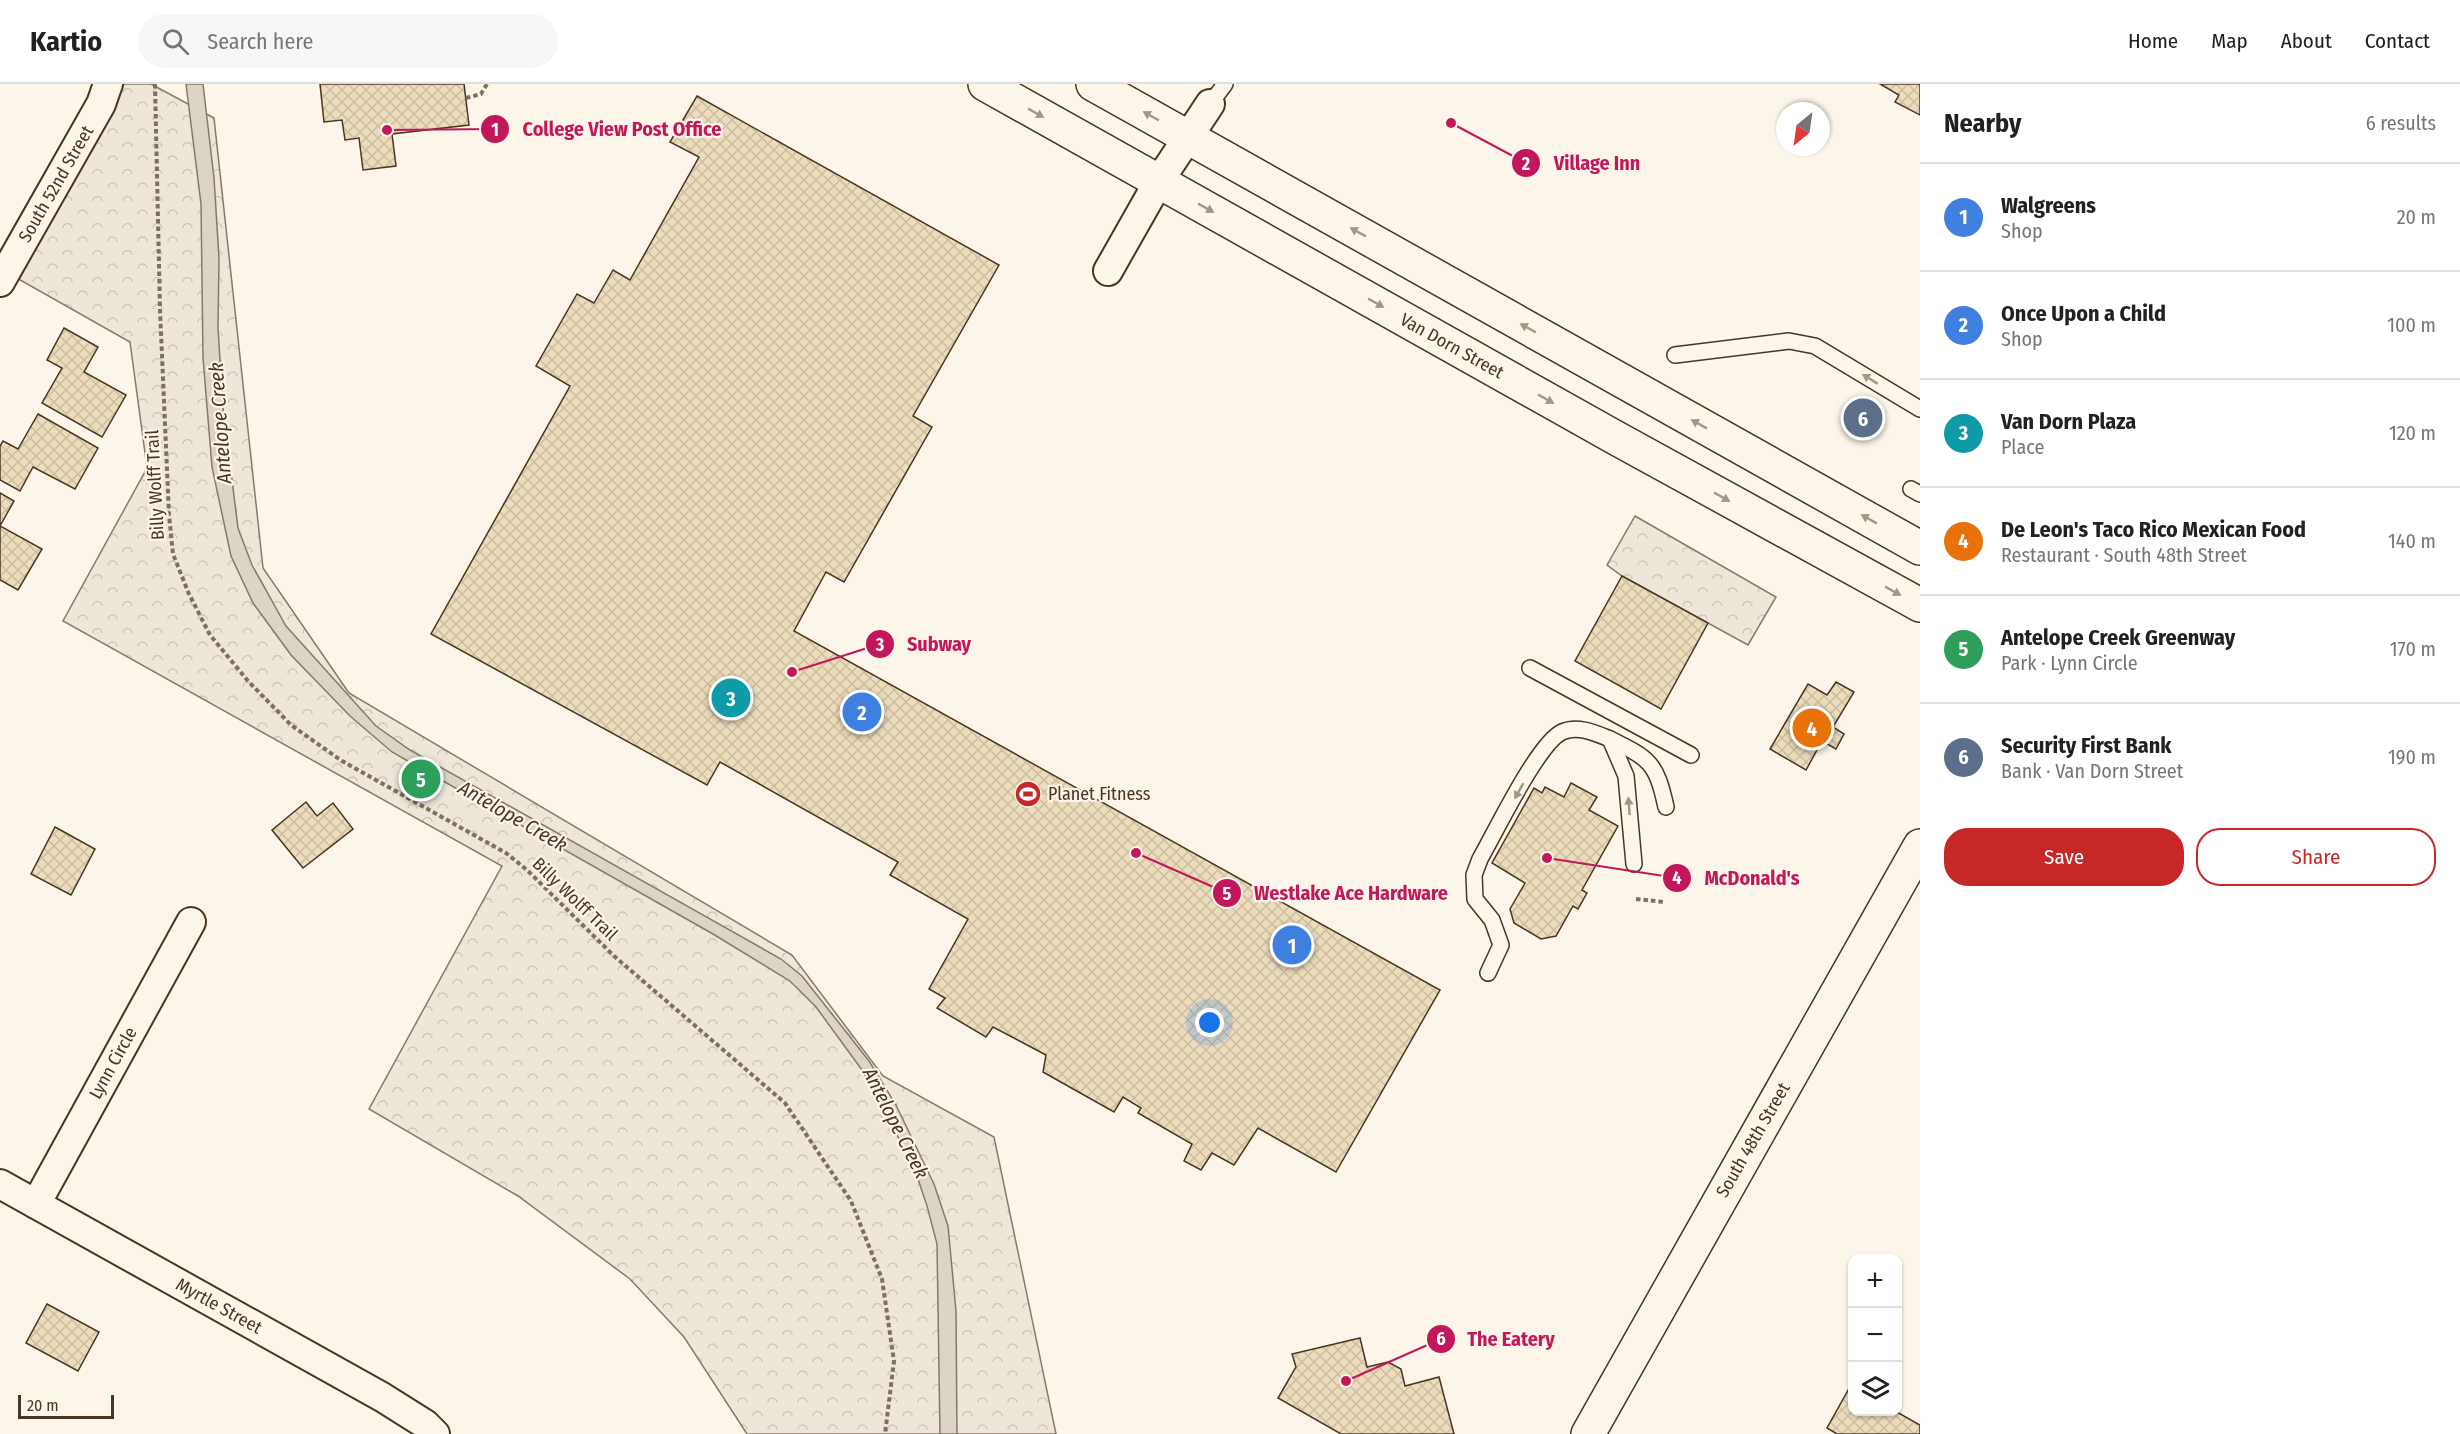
<!DOCTYPE html>
<meta charset="utf-8">
<style>
:root{--surface:#fff;--page:#f6f6f6;--text:#202124;--muted:#757577;--line:#e0e0e0;--accent:#c62828}
body{margin:0;font-family:"Fira Sans Condensed",sans-serif;background:var(--page);color:var(--text)}
.controls{position:absolute;right:18px;bottom:18px;display:grid;overflow:hidden;border-radius:12px;box-shadow:0 2px 4px #0004}
.controls button{width:54px;height:54px;display:grid;place-items:center;padding:0;border:0;border-bottom:2px solid var(--line);background:var(--surface);color:var(--text);font:30px sans-serif}
.compass{position:absolute;left:1776px;top:18px;width:54px;height:54px;border-radius:50%;background:var(--surface);box-shadow:0 2px 4px #0004;rotate:209deg}
.scale{position:absolute;left:18px;bottom:15px;width:96px;box-sizing:border-box;padding-left:6px;border:3px solid #4a3520;border-top:0;font-size:16px;line-height:21px;white-space:nowrap;color:#4a3520;-webkit-text-stroke:4px #fbf6e9;paint-order:stroke}
.you{position:absolute;left:1210px;top:939px;width:21px;height:21px;margin:-15px;border:4px solid #fff;border-radius:50%;background:#1a73e8;box-shadow:0 0 0 9px #1a73e833}
.badge{display:grid;place-items:center;width:39px;height:39px;border-radius:50%;background:var(--accent);color:#fff;font-size:20px;font-weight:700}
.pin{position:absolute;translate:-50% -50%;border:3px solid #fff;box-shadow:0 2px 6px #0006}
.list{margin:0;padding:0;list-style:none}
h2{display:flex;justify-content:space-between;align-items:center;height:78px;margin:0;padding:0 24px;font-size:26px}
h2 small{font-size:20px;font-weight:400;color:var(--muted)}
.list li{display:grid;grid-template-columns:39px 1fr auto;gap:18px;align-items:center;box-sizing:border-box;height:108px;padding:0 24px;border-top:2px solid var(--line)}
.list b{display:block;font-size:22px;white-space:nowrap}
.list p{margin:0;font-size:20px;white-space:nowrap;color:var(--muted)}
.list em{font-size:20px;font-style:normal;color:var(--muted)}
.actions{display:flex;gap:12px;padding:18px 24px}
.actions a{flex:1;padding:14px 0;border:2px solid var(--accent);border-radius:24px;text-align:center;font-size:21px;color:var(--accent)}
.actions .main{background:var(--accent);color:#fff}
.icon{flex:none;width:33px;height:33px;fill:none;stroke:currentColor;stroke-width:2;stroke-linecap:round;stroke-linejoin:round}
.map{position:relative;flex:none;width:1920px;height:1350px;overflow:hidden}
header{display:flex;align-items:center;gap:36px;box-sizing:border-box;height:84px;padding:0 30px;background:var(--surface);border-bottom:2px solid var(--line)}
header strong{font-size:28px}
nav{display:flex;gap:33px;margin-inline-start:auto;font-size:21px}
.search{width:420px;height:54px;background:var(--page);display:flex;align-items:center;gap:15px;box-sizing:border-box;padding:0 21px;border-radius:33px;color:var(--muted);font-size:22px}
main{display:flex}
aside{flex:1;background:var(--surface)}
.map>svg:first-child{display:block}
.forest{fill:url(#forest-crowns);stroke:#887966;stroke-width:1.5}
.water{fill:#dcd4c6;stroke:#887966;stroke-width:1.5}
.building{fill:url(#building-cross-hatch);stroke:#4a3520;stroke-width:1.5}
.lines{fill:none;stroke-linecap:round;stroke-linejoin:round}
.service-casing{stroke:#4a3520;stroke-width:18}
.minor-casing{stroke:#4a3520;stroke-width:32}
.secondary-casing{stroke:#4a3520;stroke-width:36}
.path{stroke:#7f6f5c;stroke-width:4;stroke-dasharray:4.5 3;stroke-linecap:butt}
.service{stroke:#fbf6e9;stroke-width:15}
.minor{stroke:#fbf6e9;stroke-width:28}
.secondary{stroke:#fbf6e9;stroke-width:33}
.oneway{fill:#a29684}
.labels{text-anchor:middle;dominant-baseline:central;stroke-width:4.5;stroke-linejoin:round;paint-order:stroke}
.street-label{font-size:18px;fill:#4a3520;stroke:#fbf6e9}
.poi-label{font-size:18px;fill:#4a3520;stroke:#fbf6e9;text-anchor:start}
.water-label{font-size:20px;font-style:italic;fill:#4a3520;stroke:#fbf6e9}
.leader{fill:none;stroke:#c2185b;stroke-width:2}
.callout-dot{fill:#c2185b;stroke:#fbf6e9;stroke-width:2}
.mark-label{font-size:18px;text-anchor:middle;font-weight:bold;fill:#fff}
.callout-label{font-size:20px;text-anchor:middle;font-weight:bold;fill:#c2185b;stroke:#fbf6e9;stroke-width:4.5;stroke-linejoin:round;paint-order:stroke}
</style>
<header>
<strong>Kartio</strong>
<div class="search"><svg class="icon" aria-label="search" viewBox="0 0 24 24"><circle cx="10" cy="10" r="6"/><path d="M15 15l6 6"/></svg>Search here</div>
<nav><a>Home</a><a>Map</a><a>About</a><a>Contact</a></nav>
</header>
<main>
<div class="map">
<svg width="1920" height="1350" viewBox="0 0 1920 1350">
<defs>
<pattern id="forest-crowns" width="20" height="18" patternUnits="userSpaceOnUse" patternTransform="scale(1.5)"><rect width="20" height="18" fill="#ede6d9"/><path d="M2 6a3 3 0 1 1 6 0M12 15a3 3 0 1 1 6 0" fill="none" stroke="#cdc6ba"/></pattern>
<pattern id="building-cross-hatch" width="8" height="8" patternUnits="userSpaceOnUse" patternTransform="scale(1.5)"><rect width="8" height="8" fill="#ecdcbc"/><path d="M0 0l8 8M0 8l8-8" fill="none" stroke="#ccbda1"/></pattern>
</defs>
<rect width="100%" height="100%" fill="#fbf6e9"/>
<g class="forest">
<polygon points="108,0 151,0 214,34 263,484 349,609 792,871 883,992 994,1053 1056,1350 747,1350 684,1253 630,1195 518,1112 369,1025 502,782 63,537 147,384 130,258 6,188"/>
<polygon points="1635,432 1776,513 1748,561 1622,492 1607,481"/>
</g>
<polygon class="water" points="186,0 203,0 214,94 219,174 218,244 223,324 238,444 252,481 286,542 376,642 410,666 781,875 802,892 869,977 896,1021 934,1100 948,1142 956,1227 957,1350 940,1350 937,1160 927,1122 914,1083 862,986 816,923 790,897 713,850 392,668 350,632 291,571 253,519 231,472 212,383 203,274 201,120"/>
<g class="building">
<polygon points="320,0 464,0 469,41 392,50 396,82 363,86 359,54 345,56 342,36 324,38"/>
<polygon points="1880,0 1920,0 1920,31 1895,18 1899,11"/>
<polygon points="697,12 999,181 913,332 932,343 844,498 826,488 794,547 1440,906 1336,1088 1258,1044 1234,1081 1212,1069 1201,1086 1184,1077 1192,1060 1138,1029 1141,1024 1123,1013 1114,1028 1043,988 1046,971 993,943 986,953 937,924 945,914 929,905 968,835 890,791 898,778 720,678 707,701 431,550 570,302 536,282 577,210 594,219 613,186 630,196 699,73 670,58"/>
<polygon points="64,244 98,263 84,288 126,311 102,353 42,319 62,284 47,276"/>
<polygon points="38,330 98,364 75,405 33,383 20,407 0,396 0,362 3,357 18,365"/>
<polygon points="0,409 14,417 0,442 42,465 18,506 0,496"/>
<polygon points="1622,492 1708,539 1661,625 1575,577"/>
<polygon points="1836,598 1854,608 1833,643 1844,650 1836,665 1822,657 1806,686 1770,665 1808,600 1827,611"/>
<polygon points="1571,699 1597,713 1589,726 1618,742 1582,806 1587,809 1578,825 1573,822 1556,852 1541,855 1514,839 1510,825 1525,799 1492,779 1534,704 1542,709 1545,703 1564,713"/>
<polygon points="306,718 317,732 333,719 353,745 303,784 272,746"/>
<polygon points="55,743 95,765 71,811 31,790"/>
<polygon points="47,1220 99,1248 78,1287 26,1259"/>
<polygon points="1360,1254 1367,1283 1388,1278 1401,1285 1405,1302 1439,1293 1454,1350 1341,1350 1278,1314 1296,1283 1292,1270"/>
<polygon points="1851,1301 1852,1302 1852,1328 1897,1328 1920,1341 1920,1350 1837,1350 1827,1344"/>
</g>
<g class="lines">
<defs>
<g id="service">
<polyline points="1210,20 1225,0"/>
<polyline points="1675,271 1789,257 1815,262 1920,325"/>
<polyline points="1911,405 1920,410"/>
<polyline points="1530,584 1691,671"/>
<path d="M1610,655C1650,675 1656,678 1666,723"/>
<path d="M1488,889L1501,861L1492,836L1475,815L1474,791L1480,775C1495,749 1538,659 1562,648C1578,641 1595,649 1610,655L1626,692L1634,780"/>
</g>
<g id="minor">
<polyline points="1108,187 1159,97 1210,20"/>
<polyline points="0,198 101,20 108,0"/>
<polyline points="0,1100 382,1313 425,1340 435,1350"/>
<polyline points="36,1120 191,838"/>
</g>
<g id="secondary">
<polyline points="985,0 1616,354 1920,521"/>
<polyline points="1093,0 1920,464"/>
<polyline points="1588,1350 1920,762"/>
</g>
</defs>
<use href="#service" class="service-casing"/>
<use href="#minor" class="minor-casing"/>
<use href="#secondary" class="secondary-casing"/>
<g class="path">
<polyline points="155,0 160,226 169,431 173,470 189,510 210,551 248,597 291,641 342,677 506,769 527,786 614,872 785,1019 851,1117 882,1195 894,1277 885,1350"/>
<polyline points="466,14 481,10 487,0"/>
<polyline points="1636,815 1664,818"/>
</g>
<use href="#service" class="service"/>
<use href="#minor" class="minor"/>
<use href="#secondary" class="secondary"/>
</g>
<defs><path id="oneway-solid" d="M-6-.8H1V-3.2L6.5 0L1 3.2V.8H-6Z" transform="scale(1.5)"/></defs>
<g class="oneway">
<use href="#oneway-solid" transform="translate(1036 29) rotate(29)"/>
<use href="#oneway-solid" transform="translate(1151 32) rotate(-151)"/>
<use href="#oneway-solid" transform="translate(1206 124) rotate(29)"/>
<use href="#oneway-solid" transform="translate(1358 148) rotate(-151)"/>
<use href="#oneway-solid" transform="translate(1376 219) rotate(29)"/>
<use href="#oneway-solid" transform="translate(1528 244) rotate(-151)"/>
<use href="#oneway-solid" transform="translate(1870 295) rotate(-149)"/>
<use href="#oneway-solid" transform="translate(1546 315) rotate(29)"/>
<use href="#oneway-solid" transform="translate(1699 340) rotate(-151)"/>
<use href="#oneway-solid" transform="translate(1722 413) rotate(29)"/>
<use href="#oneway-solid" transform="translate(1869 435) rotate(-151)"/>
<use href="#oneway-solid" transform="translate(1893 507) rotate(29)"/>
<use href="#oneway-solid" transform="translate(1519 707) rotate(119)"/>
<use href="#oneway-solid" transform="translate(1629 722) rotate(-94)"/>
</g>
<defs>
<symbol id="stadium-disc" viewBox="-11 -11 22 22"><circle r="9.5" fill="#c62828" stroke="#fbf6e9"/><path d="M0-5a6.5 5 0 1 0 0 10a6.5 5 0 1 0 0-10ZM-3.5-1.8h7v3.6h-7Z" fill="#fff"/></symbol>
</defs>
<g fill-rule="evenodd">
<use href="#stadium-disc" x="1013" y="695" width="30" height="30"/>
</g>
<g class="labels">
<g class="street-label">
<text transform="translate(56 100) rotate(-60)">South 52nd Street</text>
<text transform="translate(1452 262) rotate(29)">Van Dorn Street</text>
<text transform="translate(155 401) rotate(-93)">Billy Wolff Trail</text>
<text transform="translate(575 815) rotate(44)">Billy Wolff Trail</text>
<text transform="translate(113 979) rotate(-61)">Lynn Circle</text>
<text transform="translate(1753 1056) rotate(-60)">South 48th Street</text>
<text transform="translate(219 1222) rotate(29)">Myrtle Street</text>
</g>
<g class="poi-label">
<text x="1048" y="710">Planet Fitness</text>
</g>
<g class="water-label">
<text transform="translate(220 339) rotate(-94)">Antelope Creek</text>
<text transform="translate(513 732) rotate(30)">Antelope Creek</text>
<text transform="translate(896 1039) rotate(63)">Antelope Creek</text>
</g>
</g>
<path class="leader" d="M387 46L495 45M1451 39L1526 79M792 588L880 560M1547 774L1677 794M1136 769L1227 809M1346 1297L1441 1255"/>
<g class="callout-dot">
<circle cx="387" cy="46" r="6"/>
<circle cx="1451" cy="39" r="6"/>
<circle cx="792" cy="588" r="6"/>
<circle cx="1547" cy="774" r="6"/>
<circle cx="1136" cy="769" r="6"/>
<circle cx="1346" cy="1297" r="6"/>
<circle cx="495" cy="45" r="15"/>
<circle cx="1526" cy="79" r="15"/>
<circle cx="880" cy="560" r="15"/>
<circle cx="1677" cy="794" r="15"/>
<circle cx="1227" cy="809" r="15"/>
<circle cx="1441" cy="1255" r="15"/>
</g>
<g class="mark-label">
<text x="495" y="52">1</text>
<text x="1526" y="86">2</text>
<text x="880" y="567">3</text>
<text x="1677" y="800">4</text>
<text x="1227" y="816">5</text>
<text x="1441" y="1261">6</text>
</g>
<g class="callout-label">
<text x="622" y="52">College View Post Office</text>
<text x="1597" y="86">Village Inn</text>
<text x="939" y="567">Subway</text>
<text x="1752" y="801">McDonald's</text>
<text x="1351" y="816">Westlake Ace Hardware</text>
<text x="1511" y="1262">The Eatery</text>
</g>
</svg>
<div class="controls">
<button>+</button>
<button>−</button>
<button><svg class="icon" aria-label="layers" viewBox="0 0 24 24"><path d="M12 4l9 5-9 5-9-5zM3 14l9 5 9-5"/></svg></button>
</div>
<svg class="compass" viewBox="-18 -18 36 36"><path d="M0-13l5 13h-10z" fill="#e53935"/><path d="M0 13l5-13h-10z" fill="#757577"/></svg>
<div class="scale">20 m</div>
<div class="you"></div>
<div class="pin badge" style="left:1292px;top:861px;background:#3f7fe0">1</div>
<div class="pin badge" style="left:862px;top:628px;background:#3f7fe0">2</div>
<div class="pin badge" style="left:731px;top:614px;background:#0f9aa8">3</div>
<div class="pin badge" style="left:1812px;top:644px;background:#e8710a">4</div>
<div class="pin badge" style="left:421px;top:695px;background:#2e9e5b">5</div>
<div class="pin badge" style="left:1863px;top:334px;background:#5c6f8a">6</div>
</div>
<aside>
<h2>Nearby<small>6 results</small></h2>
<ul class="list">
<li><span class="badge" style="background:#3f7fe0">1</span><div><b>Walgreens</b><p>Shop</p></div><em>20 m</em></li>
<li><span class="badge" style="background:#3f7fe0">2</span><div><b>Once Upon a Child</b><p>Shop</p></div><em>100 m</em></li>
<li><span class="badge" style="background:#0f9aa8">3</span><div><b>Van Dorn Plaza</b><p>Place</p></div><em>120 m</em></li>
<li><span class="badge" style="background:#e8710a">4</span><div><b>De Leon's Taco Rico Mexican Food</b><p>Restaurant · South 48th Street</p></div><em>140 m</em></li>
<li><span class="badge" style="background:#2e9e5b">5</span><div><b>Antelope Creek Greenway</b><p>Park · Lynn Circle</p></div><em>170 m</em></li>
<li><span class="badge" style="background:#5c6f8a">6</span><div><b>Security First Bank</b><p>Bank · Van Dorn Street</p></div><em>190 m</em></li>
</ul>
<div class="actions"><a class="main">Save</a><a>Share</a></div>
</aside>
</main>
